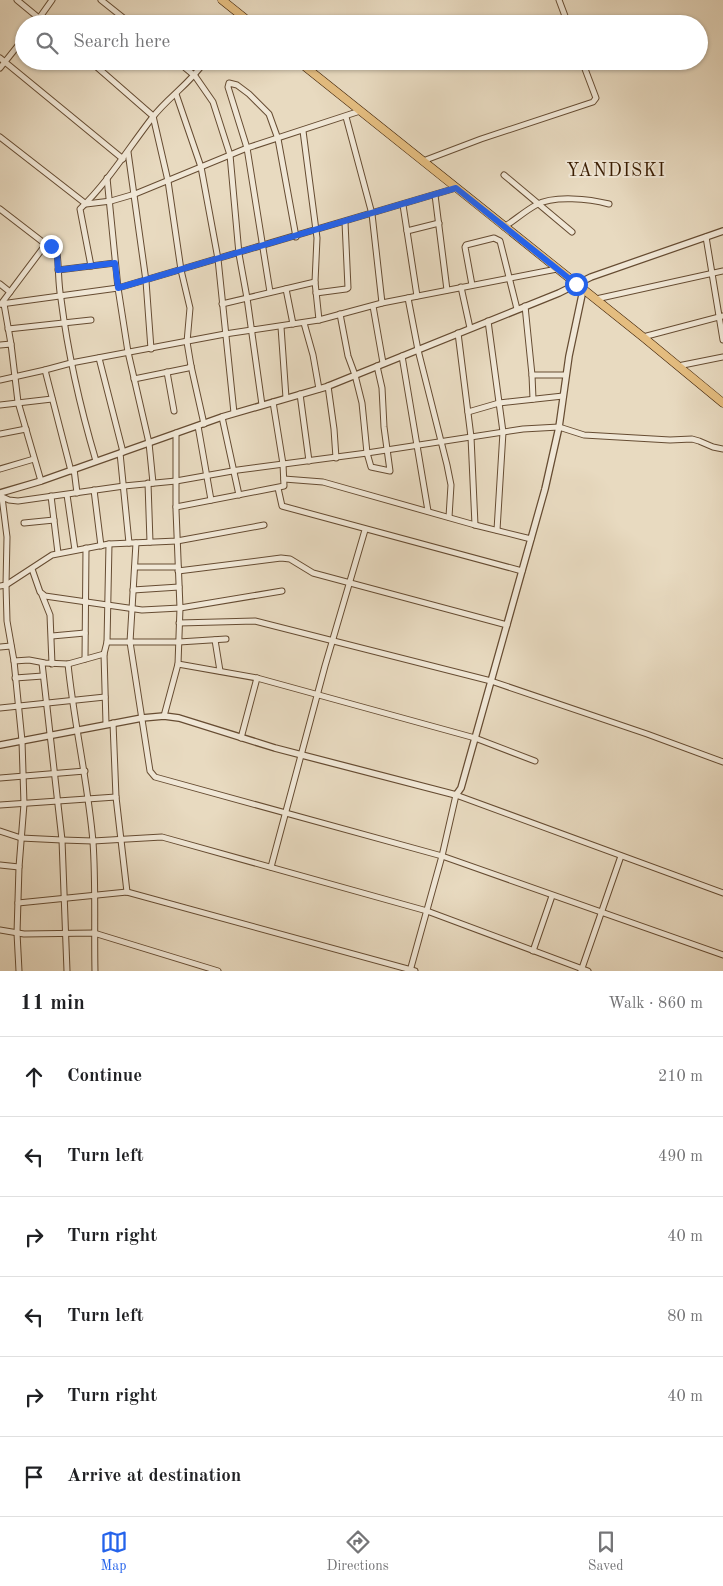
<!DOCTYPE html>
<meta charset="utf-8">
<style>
:root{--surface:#fff;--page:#f2f2f2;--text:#202124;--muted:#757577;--line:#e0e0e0;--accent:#2563eb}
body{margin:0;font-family:"Old Standard TT",serif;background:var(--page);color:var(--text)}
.stop{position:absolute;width:15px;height:15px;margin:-11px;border:4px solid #2563eb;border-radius:50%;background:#fff}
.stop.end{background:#2563eb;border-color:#fff;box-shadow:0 1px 5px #0008}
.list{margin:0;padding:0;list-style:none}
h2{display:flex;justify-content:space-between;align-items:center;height:65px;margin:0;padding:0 20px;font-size:21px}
h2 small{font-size:16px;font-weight:400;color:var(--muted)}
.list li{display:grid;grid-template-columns:32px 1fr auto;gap:15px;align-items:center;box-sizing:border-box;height:80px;padding:0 20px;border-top:1px solid var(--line)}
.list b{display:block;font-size:19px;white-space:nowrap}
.list em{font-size:16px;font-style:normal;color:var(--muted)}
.icon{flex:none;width:28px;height:28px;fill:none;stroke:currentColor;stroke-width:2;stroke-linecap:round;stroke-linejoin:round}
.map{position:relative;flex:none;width:723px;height:971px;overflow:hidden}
.search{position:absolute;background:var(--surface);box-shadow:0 1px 4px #0004;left:15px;right:15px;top:15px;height:55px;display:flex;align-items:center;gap:12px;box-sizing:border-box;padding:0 18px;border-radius:28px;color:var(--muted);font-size:19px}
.sheet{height:545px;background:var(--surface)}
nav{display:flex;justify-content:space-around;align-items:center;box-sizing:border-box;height:70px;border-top:1px solid var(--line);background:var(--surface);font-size:14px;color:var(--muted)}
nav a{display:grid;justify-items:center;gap:2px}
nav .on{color:var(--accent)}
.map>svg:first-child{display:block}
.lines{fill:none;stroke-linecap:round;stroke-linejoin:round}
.minor-casing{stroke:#664c32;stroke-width:7}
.tertiary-casing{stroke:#664c32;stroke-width:8}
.primary-casing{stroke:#3a1d03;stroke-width:9}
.minor{stroke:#f0e7d6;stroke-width:5}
.tertiary{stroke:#f0e7d6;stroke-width:5.5}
.primary{stroke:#e4bd80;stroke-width:8}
.route{stroke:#2563eb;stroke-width:6}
.labels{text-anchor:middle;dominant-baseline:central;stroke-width:4;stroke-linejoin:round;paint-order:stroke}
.quarter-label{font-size:18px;letter-spacing:1px;fill:#3a1d03;stroke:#f0e7d6}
</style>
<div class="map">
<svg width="723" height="971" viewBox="0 0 723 971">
<rect width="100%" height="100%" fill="#e8dac0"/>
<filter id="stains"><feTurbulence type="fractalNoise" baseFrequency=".004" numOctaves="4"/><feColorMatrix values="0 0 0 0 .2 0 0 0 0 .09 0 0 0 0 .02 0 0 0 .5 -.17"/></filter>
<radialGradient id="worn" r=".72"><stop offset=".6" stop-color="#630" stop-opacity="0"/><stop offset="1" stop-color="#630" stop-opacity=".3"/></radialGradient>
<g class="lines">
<defs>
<g id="minor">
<polyline points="17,0 46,24"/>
<polyline points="101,0 131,24"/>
<polyline points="559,0 568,24"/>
<polyline points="35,24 52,0"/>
<polyline points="226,24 227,21"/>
<polyline points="0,58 123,159"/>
<polyline points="90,61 153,116 168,181 181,270 190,308 187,342 191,366 204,424"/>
<polyline points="177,61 195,76 213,102 230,155 239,254 247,298 262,405"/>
<polyline points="0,68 24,38"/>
<polyline points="176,94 201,167 218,259 234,413"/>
<polyline points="346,117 372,214 382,303"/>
<polyline points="303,131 317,238 315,282 319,320"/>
<polyline points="0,137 86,204 111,201 135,194 247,148 360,111"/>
<polyline points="128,152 146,281 151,349"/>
<polyline points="423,161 481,139 593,102 596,98 582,61"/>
<polyline points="504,175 572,232"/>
<polyline points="107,178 118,288 128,352 149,443 153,483"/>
<polyline points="435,195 447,290"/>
<polyline points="403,205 417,296"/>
<path d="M0,209L57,253C59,268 58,283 61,299C68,354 80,407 96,461"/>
<path d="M504,227C515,220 525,211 536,205C554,195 590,199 609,204"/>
<polyline points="407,231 439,223"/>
<polyline points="706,237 723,340"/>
<path d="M91,266L80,209C108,182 128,149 152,118C168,97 190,84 205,61"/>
<polyline points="58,270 115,263"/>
<polyline points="0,284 10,292"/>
<polyline points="472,285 465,247 466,245 494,238 500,241 517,309"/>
<polyline points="461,287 470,328"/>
<polyline points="286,289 293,324"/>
<polyline points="270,292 247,148 228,87 229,83 237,85 249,94 269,114 278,139 296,237"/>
<polyline points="316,293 346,289 348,288 345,222"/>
<polyline points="408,298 418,350 447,465 451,485 449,517"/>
<polyline points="596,299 723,271"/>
<polyline points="1,304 118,288 456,188"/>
<polyline points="1,304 46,244"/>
<polyline points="4,304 11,344"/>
<polyline points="222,304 315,282"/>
<polyline points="373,306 383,363"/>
<polyline points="525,306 532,375 533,399"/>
<polyline points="340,314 348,356 355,375 362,403 367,453 371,467 390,471 384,427 382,388 377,366"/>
<polyline points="488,321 503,432 497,530"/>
<polyline points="304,323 313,355 319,389"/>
<polyline points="281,327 286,398"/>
<polyline points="8,329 91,320"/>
<polyline points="458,333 471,437 475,525"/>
<polyline points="643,337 723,316"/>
<polyline points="0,345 11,344 18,402 41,481"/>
<polyline points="402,356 428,511"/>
<polyline points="99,358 123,452"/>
<polyline points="678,366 723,357"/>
<polyline points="45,370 71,471"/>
<polyline points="167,372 174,411"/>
<polyline points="532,375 566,375"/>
<polyline points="134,379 188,368 191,366"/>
<polyline points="0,380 45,370 71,363 225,334 319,320 382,303 557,269"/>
<polyline points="328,386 334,429 336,458"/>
<polyline points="300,394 309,461"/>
<polyline points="0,405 52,399"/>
<polyline points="468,412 499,403 563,396"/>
<polyline points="222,417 239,495"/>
<polyline points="198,426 211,500"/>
<polyline points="0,434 26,429"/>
<polyline points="120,453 129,543"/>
<polyline points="0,469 34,459"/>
<polyline points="74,469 77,493"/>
<polyline points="284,479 323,482 475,525 531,539"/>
<polyline points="148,483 150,542"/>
<polyline points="278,488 282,506 522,571"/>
<polyline points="94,490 101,546"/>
<polyline points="67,495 75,550"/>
<polyline points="0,496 9,500 18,501 124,486 176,481 238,470 367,453 523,429 559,427 584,435 670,440 692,439 699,441 713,447 723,449"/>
<polyline points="51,496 58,553"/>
<polyline points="2,497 7,537 6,585 7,621 14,661 22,741 24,804 19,867 17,933 19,971"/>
<polyline points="176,507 284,486 283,464 273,402"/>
<polyline points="24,523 54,520"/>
<polyline points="136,543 130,642 150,771 155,777 442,856 723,955"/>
<polyline points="135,567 178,567"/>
<polyline points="32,569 40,592 45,596 142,610 180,608 282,591"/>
<polyline points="178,571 281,558 290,559 313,573 507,625"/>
<polyline points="0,586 6,585 52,555 109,544 177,541 264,525"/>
<polyline points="133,590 179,587"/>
<polyline points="42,595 50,615 52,664"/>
<polyline points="179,623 255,621 491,681 647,734 723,762"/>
<polyline points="52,636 85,633"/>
<polyline points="215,640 220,671"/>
<polyline points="107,642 179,642 226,639"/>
<polyline points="0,647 11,646"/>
<polyline points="85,659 86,548"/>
<polyline points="14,661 29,660 45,663 68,664 104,654"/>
<polyline points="42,663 62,840 67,971"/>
<path d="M68,664C74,724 88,782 93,842C96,885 94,928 95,971"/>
<polyline points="178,664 257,678 475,738 535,761"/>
<polyline points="15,678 43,676"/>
<polyline points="0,708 105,697"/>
<polyline points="164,716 178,664 180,608 176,510 176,433"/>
<polyline points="113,723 116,797 127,892"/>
<polyline points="106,724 104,654 107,642 109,544"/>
<polyline points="241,738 257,678"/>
<polyline points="0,778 85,771"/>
<polyline points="0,805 116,797"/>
<polyline points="0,831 21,838 62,840 93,841 162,837 427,911 588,971"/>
<polyline points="0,865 19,867"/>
<polyline points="271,867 325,666 365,530"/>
<polyline points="18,903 127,892 415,971"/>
<polyline points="0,930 24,934 94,933 218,971"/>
<polyline points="533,951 552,896"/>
<polyline points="410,971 442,856 456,795 723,893"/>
<polyline points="581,971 621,856"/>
</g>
<g id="tertiary">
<polyline points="0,493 41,481 222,417 326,387 559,293 591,277 723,231"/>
<polyline points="0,745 142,718 164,716 179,718 275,748 456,795 461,788 545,489 559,427 569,356 583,290"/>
</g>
<g id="primary">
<polyline points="222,0 252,24"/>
<polyline points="298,61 643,337 723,403"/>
</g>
</defs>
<use href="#minor" class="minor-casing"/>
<use href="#tertiary" class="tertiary-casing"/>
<use href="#primary" class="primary-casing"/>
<use href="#minor" class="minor"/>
<use href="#tertiary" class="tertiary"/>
<use href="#primary" class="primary"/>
</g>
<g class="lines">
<polyline class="route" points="51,246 57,253 58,270 115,263 118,288 456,188 576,284"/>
</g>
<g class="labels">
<g class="quarter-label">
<text x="616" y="171">YANDISKI</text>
</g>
</g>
<rect width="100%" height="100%" filter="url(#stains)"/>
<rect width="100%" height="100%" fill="url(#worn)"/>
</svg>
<div class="stop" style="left:576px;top:284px"></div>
<div class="stop end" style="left:51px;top:246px"></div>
<div class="search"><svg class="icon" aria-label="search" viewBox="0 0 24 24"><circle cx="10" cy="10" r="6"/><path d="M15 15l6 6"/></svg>Search here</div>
</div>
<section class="sheet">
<h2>11 min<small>Walk · 860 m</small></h2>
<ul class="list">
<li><svg class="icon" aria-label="ahead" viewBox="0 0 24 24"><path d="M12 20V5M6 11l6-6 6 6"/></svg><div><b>Continue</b></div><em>210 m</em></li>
<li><svg class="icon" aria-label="left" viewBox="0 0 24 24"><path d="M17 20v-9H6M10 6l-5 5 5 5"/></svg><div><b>Turn left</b></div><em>490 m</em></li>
<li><svg class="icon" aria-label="right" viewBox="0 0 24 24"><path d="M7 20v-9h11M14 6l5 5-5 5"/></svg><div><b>Turn right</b></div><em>40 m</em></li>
<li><svg class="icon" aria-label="left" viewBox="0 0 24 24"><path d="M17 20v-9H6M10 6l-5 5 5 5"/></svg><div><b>Turn left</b></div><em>80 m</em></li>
<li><svg class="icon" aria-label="right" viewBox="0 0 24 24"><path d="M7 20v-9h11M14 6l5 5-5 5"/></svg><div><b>Turn right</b></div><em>40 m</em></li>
<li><svg class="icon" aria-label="arrive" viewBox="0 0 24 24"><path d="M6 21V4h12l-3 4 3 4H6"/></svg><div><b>Arrive at destination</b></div></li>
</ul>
</section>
<nav>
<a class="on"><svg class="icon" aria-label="map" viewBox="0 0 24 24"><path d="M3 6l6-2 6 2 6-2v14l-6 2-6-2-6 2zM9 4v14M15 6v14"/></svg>Map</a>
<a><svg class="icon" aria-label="directions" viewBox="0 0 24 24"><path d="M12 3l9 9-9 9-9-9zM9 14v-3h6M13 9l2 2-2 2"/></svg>Directions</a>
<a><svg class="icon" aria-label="saved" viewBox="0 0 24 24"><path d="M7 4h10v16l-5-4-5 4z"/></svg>Saved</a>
</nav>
